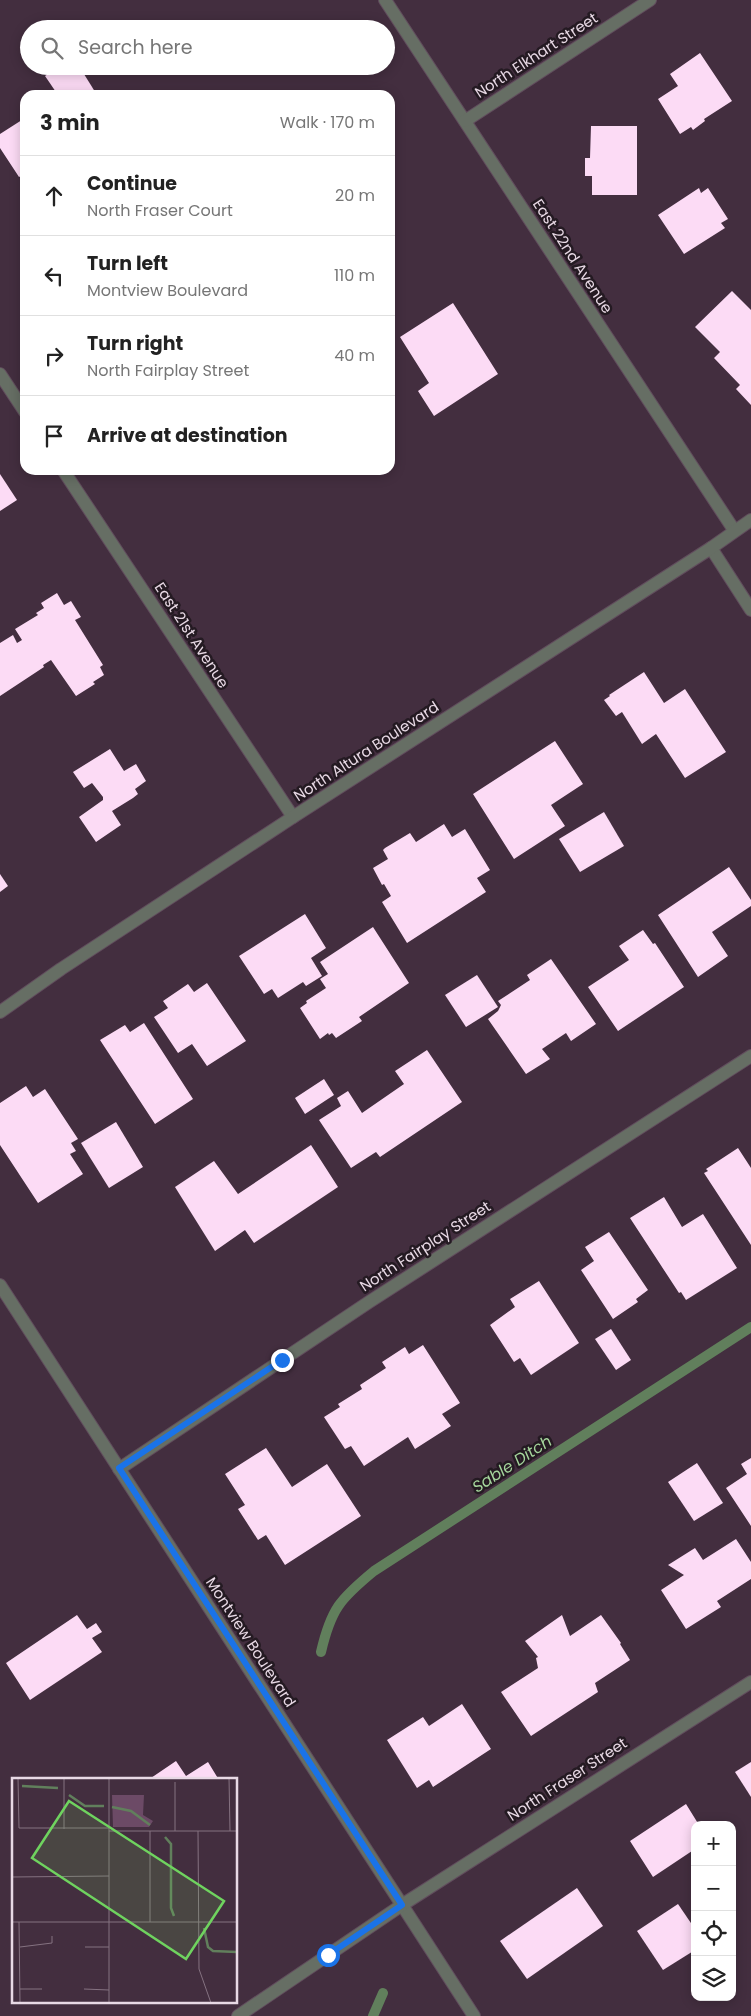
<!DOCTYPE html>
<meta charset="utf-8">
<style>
:root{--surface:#fff;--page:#f2f2f2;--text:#222;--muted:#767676;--line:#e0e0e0}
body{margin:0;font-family:Poppins,sans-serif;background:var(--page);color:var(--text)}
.controls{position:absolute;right:15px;bottom:15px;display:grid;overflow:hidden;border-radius:10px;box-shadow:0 2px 12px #0003}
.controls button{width:45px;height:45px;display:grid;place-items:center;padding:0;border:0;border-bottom:1px solid var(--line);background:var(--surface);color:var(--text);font:25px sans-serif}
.stop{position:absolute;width:15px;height:15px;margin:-11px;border:4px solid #1a73e8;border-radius:50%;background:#fff}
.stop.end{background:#1a73e8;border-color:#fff;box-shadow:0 1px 5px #0008}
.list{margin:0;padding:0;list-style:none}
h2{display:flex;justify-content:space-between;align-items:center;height:65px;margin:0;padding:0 20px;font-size:21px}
h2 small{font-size:16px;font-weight:400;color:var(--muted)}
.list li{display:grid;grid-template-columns:32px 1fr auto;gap:15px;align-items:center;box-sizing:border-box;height:80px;padding:0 20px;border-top:1px solid var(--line)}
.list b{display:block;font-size:19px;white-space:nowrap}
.list p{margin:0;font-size:16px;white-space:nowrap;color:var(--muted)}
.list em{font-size:16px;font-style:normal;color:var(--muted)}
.icon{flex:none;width:28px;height:28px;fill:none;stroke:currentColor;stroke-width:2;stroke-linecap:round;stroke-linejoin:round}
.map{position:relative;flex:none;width:751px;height:2016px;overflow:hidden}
.search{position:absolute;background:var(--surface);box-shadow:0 2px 12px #0003;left:20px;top:20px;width:375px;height:55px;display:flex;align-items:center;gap:12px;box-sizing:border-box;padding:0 18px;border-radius:28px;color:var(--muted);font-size:19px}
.panel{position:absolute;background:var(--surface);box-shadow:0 2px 12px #0003;left:20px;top:90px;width:375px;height:385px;border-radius:15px}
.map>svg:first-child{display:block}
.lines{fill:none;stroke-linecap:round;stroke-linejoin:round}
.stream{stroke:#617f5c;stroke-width:10}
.building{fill:#fcdbf5}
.minor-casing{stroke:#614d5d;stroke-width:14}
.minor{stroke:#666e64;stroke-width:12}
.route{stroke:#1a73e8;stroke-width:6}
.labels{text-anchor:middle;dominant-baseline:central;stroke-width:5;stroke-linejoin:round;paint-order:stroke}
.street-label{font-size:15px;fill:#e8d9e5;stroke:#241a22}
.water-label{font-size:16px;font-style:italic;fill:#a5d59c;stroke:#241a22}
.inset-river{fill:none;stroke:#617f5c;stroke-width:2.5}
.inset-road{fill:none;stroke:#857281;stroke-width:1}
.view{fill:#6fd35f;fill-opacity:0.15;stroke:#6fd35f;stroke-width:2.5}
.inset-edge{fill:none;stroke:#e8d9e5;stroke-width:2.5}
</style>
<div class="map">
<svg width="751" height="2016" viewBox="0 0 751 2016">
<rect width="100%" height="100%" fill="#432e3f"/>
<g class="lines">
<g class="stream">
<path d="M321,1652C331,1609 340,1599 374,1571L751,1327"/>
<polyline points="373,2016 383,1993"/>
</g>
</g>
<g class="building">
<polygon points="700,53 732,101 704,119 705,121 693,130 691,127 680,134 658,99 678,86 670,74"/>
<polygon points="60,66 79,66 97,95 58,95 45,76"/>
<polygon points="25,118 25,182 21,176 19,177 0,148 0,134"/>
<polygon points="591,126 637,126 637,195 592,195 592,176 585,176 585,158 590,158"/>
<polygon points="699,188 701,193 708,188 728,219 721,223 725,228 684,254 658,215"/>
<polygon points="732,291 751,310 751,405 736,389 740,385 714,358 720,352 695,327"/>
<polygon points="453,303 498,374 434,416 418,391 429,383 400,337"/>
<polygon points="0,474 17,500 0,511"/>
<polygon points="57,593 64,605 71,601 81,617 75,620 103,665 100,667 104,675 93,682 95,684 76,696 51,660 43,665 44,667 0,696 0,643 13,635 17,643 22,640 15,629 38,615 36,613 44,608 41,603"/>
<polygon points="644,672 664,703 685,689 726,752 685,778 656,734 642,744 622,712 616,716 604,700 610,696 609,695"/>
<polygon points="555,741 583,784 551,805 565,826 514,859 473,794"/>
<polygon points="110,749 124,771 136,764 146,781 135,789 138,794 133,798 112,811 121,825 96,842 79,817 103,800 103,797 92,783 84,788 73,772"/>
<polygon points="604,812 624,846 580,872 559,839"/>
<polygon points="444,824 452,837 465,829 490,870 477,878 486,892 407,943 382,902 391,896 384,884 382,885 373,868 388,859 383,850 385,848 410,833 416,842"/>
<polygon points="729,867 751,900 751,906 712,932 728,956 698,977 658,915"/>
<polygon points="0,874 8,886 0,892"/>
<polygon points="305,914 326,948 311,958 322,976 306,986 303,982 278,998 272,989 264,994 239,956"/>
<polygon points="373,927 409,983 359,1017 362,1021 336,1038 332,1033 329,1035 328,1033 320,1039 300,1008 307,1003 306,1001 326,988 320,979 328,974 320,962"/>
<polygon points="643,930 653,944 655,943 684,987 618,1031 588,987 629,960 619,946"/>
<polygon points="551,959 596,1024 571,1041 566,1033 542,1049 550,1059 526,1074 488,1019 498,1011 501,1005 498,1001 530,980 527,975"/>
<polygon points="477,975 498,1007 466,1027 445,995"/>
<polygon points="207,983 246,1041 207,1066 192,1044 178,1053 154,1017 168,1008 163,1001 188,984 194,992"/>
<polygon points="144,1023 193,1099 155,1124 100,1040 125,1025 130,1032"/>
<polygon points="427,1050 462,1102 380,1157 376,1152 351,1168 319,1120 341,1106 337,1098 348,1091 362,1113 404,1084 395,1071"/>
<polygon points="324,1079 334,1095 305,1114 295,1098"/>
<polygon points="26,1086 33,1097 45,1089 78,1139 71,1143 76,1151 70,1154 83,1174 38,1203 0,1145 0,1103"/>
<polygon points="116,1122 143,1167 109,1188 81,1143"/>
<polygon points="311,1145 338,1187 254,1243 245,1230 215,1251 175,1187 214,1161 238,1194"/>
<polygon points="738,1148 751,1168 751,1245 704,1173 708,1171 706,1169"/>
<polygon points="664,1197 682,1227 703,1214 737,1268 686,1300 681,1292 679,1293 630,1218"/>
<polygon points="609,1232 648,1290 636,1299 638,1302 613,1319 581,1270 594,1261 585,1247"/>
<polygon points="539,1281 579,1343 531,1375 520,1358 514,1362 490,1325 515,1307 510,1299"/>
<polygon points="611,1329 631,1360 616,1370 595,1339"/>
<polygon points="423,1345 460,1403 442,1414 451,1426 415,1449 408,1437 364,1466 351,1446 345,1449 324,1417 340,1407 338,1404 362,1389 360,1385 386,1368 382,1362 405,1347 409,1354"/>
<polygon points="266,1448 292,1487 327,1464 361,1516 285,1565 266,1535 258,1540 238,1509 245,1505 225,1474"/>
<polygon points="751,1458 751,1526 726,1488 747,1474 741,1464"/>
<polygon points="697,1463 723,1503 694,1521 668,1482"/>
<polygon points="736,1539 751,1562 751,1579 717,1601 721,1607 686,1629 661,1590 684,1575 668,1565 695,1548 703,1560"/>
<polygon points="77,1615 87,1629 96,1623 102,1632 92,1638 102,1652 30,1700 6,1663"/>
<polygon points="562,1615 570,1636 601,1615 621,1643 620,1644 630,1660 595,1683 598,1692 531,1736 501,1692 538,1668 536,1658 538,1657 525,1641"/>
<polygon points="462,1704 491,1749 433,1787 429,1780 417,1788 387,1740 423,1717 429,1726"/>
<polygon points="176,1761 186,1776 208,1762 219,1780 148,1780"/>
<polygon points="751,1762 751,1797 735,1772"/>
<polygon points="686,1804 699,1825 695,1825 695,1849 653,1877 630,1841"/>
<polygon points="577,1888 603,1926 527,1979 500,1941"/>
<polygon points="678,1904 695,1929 695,1950 663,1970 637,1931"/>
</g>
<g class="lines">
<defs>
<g id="minor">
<polyline points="385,0 734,530"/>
<polyline points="465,121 650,0"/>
<polyline points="0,374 25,412"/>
<polyline points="63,470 293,817"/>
<polyline points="711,548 751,610"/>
<polyline points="0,1012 61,969 293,817 711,548 751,520"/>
<polyline points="0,1285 474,2016"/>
<polyline points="119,1469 369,1302 751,1056"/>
<polyline points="238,2016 402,1905 751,1682"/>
</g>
</defs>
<use href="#minor" class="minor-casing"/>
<use href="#minor" class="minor"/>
</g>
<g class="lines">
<polyline class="route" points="282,1360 119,1468 402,1905 328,1955"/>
</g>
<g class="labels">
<g class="street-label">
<text transform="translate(536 55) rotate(-33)">North Elkhart Street</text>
<text transform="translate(573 256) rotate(57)">East 22nd Avenue</text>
<text transform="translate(192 635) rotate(57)">East 21st Avenue</text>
<text transform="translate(366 751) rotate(-33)">North Altura Boulevard</text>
<text transform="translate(425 1246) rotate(-33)">North Fairplay Street</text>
<text transform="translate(251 1642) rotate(57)">Montview Boulevard</text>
<text transform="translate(567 1779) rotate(-33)">North Fraser Street</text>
</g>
<g class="water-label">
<text transform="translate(512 1464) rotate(-33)">Sable Ditch</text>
</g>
</g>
<g transform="translate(12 1778)">
<rect width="225" height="225" fill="#432e3f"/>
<path d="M100,17H132L131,37L141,43L137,49H101Z" fill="#6c4a66"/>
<path class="inset-river" d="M10,8L46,10M57,17L73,28H92M100,29L119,33L138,47M153,59L159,66V130L162,138M192,150L196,169L201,173L225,174"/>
<path class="inset-road" d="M6,0L7,50H97M52,0V51M217,0L218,53M163,4V53M97,53H225M138,53V144M186,53L187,191L199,225M0,99L97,98M0,144H225M7,144L8,225M8,169L40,165V158M73,169H97M8,211H30M72,211L97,212M97,225V0"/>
<path class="view" d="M57,23L212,123L174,181L20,80Z"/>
<rect width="225" height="225" class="inset-edge"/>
</g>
</svg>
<div class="controls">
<button>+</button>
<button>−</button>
<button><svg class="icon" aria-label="locate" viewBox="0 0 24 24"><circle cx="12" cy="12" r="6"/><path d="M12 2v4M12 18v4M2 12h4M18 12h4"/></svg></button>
<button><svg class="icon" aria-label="layers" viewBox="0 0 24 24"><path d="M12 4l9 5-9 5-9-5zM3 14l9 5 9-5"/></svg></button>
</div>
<div class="stop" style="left:328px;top:1955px"></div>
<div class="stop end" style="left:282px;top:1360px"></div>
<div class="search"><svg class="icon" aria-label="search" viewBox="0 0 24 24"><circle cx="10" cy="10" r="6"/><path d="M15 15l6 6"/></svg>Search here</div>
<section class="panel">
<h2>3 min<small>Walk · 170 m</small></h2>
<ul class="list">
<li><svg class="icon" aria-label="ahead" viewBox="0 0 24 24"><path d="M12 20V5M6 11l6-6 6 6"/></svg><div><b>Continue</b><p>North Fraser Court</p></div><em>20 m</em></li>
<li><svg class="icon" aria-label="left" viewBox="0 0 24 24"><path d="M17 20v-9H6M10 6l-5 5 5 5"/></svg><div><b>Turn left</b><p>Montview Boulevard</p></div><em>110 m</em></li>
<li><svg class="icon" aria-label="right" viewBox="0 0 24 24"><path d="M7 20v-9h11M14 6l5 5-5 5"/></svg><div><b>Turn right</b><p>North Fairplay Street</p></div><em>40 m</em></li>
<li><svg class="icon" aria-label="arrive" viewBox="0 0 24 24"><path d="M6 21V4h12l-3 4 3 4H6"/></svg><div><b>Arrive at destination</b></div></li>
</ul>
</section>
</div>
